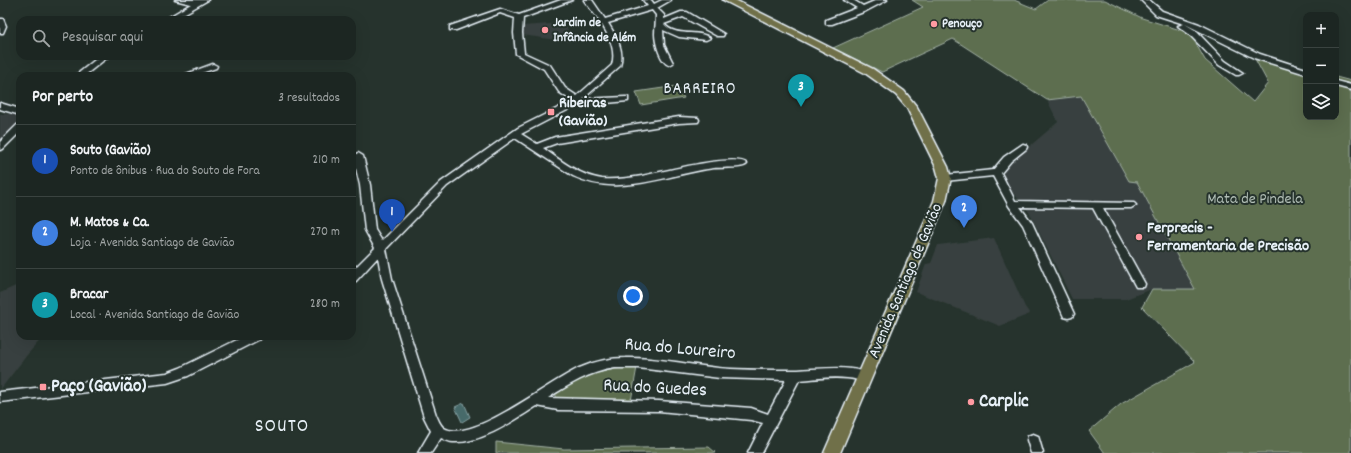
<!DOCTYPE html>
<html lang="pt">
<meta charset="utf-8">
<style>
:root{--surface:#1c2622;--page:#29322f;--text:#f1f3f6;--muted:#a0a5a5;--line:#3a4340;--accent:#1a73e8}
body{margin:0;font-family:Dekko,sans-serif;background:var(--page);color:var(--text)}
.controls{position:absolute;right:12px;top:12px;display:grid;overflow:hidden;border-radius:8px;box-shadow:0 4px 16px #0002}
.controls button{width:36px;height:36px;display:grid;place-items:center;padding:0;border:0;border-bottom:1px solid var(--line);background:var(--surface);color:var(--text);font:20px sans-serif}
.you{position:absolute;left:633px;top:296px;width:14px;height:14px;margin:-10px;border:3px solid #fff;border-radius:50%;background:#1a73e8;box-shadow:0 0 0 6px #1a73e833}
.badge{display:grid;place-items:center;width:26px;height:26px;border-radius:50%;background:var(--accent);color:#fff;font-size:13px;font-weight:700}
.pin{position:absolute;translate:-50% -33px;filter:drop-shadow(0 1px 2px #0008)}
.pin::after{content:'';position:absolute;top:21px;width:14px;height:12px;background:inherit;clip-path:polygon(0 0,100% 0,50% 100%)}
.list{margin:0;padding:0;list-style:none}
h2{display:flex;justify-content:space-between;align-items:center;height:52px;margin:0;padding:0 16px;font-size:17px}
h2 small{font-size:13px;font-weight:400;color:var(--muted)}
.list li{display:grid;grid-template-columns:26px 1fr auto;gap:12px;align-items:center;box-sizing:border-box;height:72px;padding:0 16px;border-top:1px solid var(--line)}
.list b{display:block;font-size:15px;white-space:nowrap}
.list p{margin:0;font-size:13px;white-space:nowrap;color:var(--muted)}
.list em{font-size:13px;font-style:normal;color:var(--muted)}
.icon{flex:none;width:22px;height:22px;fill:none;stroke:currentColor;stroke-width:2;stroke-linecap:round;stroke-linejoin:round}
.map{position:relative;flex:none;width:1351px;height:453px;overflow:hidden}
.search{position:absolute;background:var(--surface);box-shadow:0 4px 16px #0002;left:16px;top:16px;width:340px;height:44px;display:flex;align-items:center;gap:10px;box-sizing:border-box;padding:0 14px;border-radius:12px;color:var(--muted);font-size:15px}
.panel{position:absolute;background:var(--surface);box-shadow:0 4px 16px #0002;left:16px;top:72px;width:340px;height:268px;border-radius:12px}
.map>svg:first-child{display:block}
.built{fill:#37403f}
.green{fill:#5d6e50;stroke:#a2b0a4}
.water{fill:#466b6b;stroke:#87a1a3}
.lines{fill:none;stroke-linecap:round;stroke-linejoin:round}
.minor-casing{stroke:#e8f1f8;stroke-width:3}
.major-casing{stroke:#e8f1f8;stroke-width:3}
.minor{fill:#26332d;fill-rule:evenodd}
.major{fill:#70704a;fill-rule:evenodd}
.poi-dot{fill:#ff9aa2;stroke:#26332d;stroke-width:1.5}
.labels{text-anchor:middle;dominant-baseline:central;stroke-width:4;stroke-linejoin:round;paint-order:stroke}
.far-poi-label{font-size:13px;font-weight:bold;fill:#e8f1f8;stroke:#26332d;text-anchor:start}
.poi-label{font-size:16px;font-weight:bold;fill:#e8f1f8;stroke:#26332d;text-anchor:start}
.park-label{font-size:16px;fill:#b0bdb5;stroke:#26332d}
.street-label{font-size:16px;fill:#e8f1f8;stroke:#26332d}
.neighbourhood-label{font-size:17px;letter-spacing:1px;fill:#e8f1f8;stroke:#26332d}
.near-street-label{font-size:19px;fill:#e8f1f8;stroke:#26332d}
.near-poi-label{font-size:19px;font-weight:bold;fill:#e8f1f8;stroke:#26332d;text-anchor:start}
.near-neighbourhood-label{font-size:20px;letter-spacing:1px;fill:#e8f1f8;stroke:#26332d}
</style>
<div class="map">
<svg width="1351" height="453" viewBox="0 0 1351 453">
<rect width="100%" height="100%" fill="#26332d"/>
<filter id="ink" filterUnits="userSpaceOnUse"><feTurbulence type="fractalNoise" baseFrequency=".025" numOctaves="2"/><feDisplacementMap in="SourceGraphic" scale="8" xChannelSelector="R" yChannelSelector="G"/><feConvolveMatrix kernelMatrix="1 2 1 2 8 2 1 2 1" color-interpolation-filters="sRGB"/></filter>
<g filter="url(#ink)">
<g class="built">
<polygon points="563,20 573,40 570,42 522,35 522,26 550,24"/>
<polygon points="1081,96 1129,181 1137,181 1195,289 1152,289 1126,299 1072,299 1029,212 1004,182 1004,168 1058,122 1047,100"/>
<polygon points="0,114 20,114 20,121 8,136 0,141"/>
<polygon points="994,238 1025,307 1030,314 1000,326 916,292 926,264 931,263 938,245"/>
<polygon points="20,284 20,336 44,336 27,355 0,390 0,293"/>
</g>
<g class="green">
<polygon points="912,0 1014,0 1036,9 1048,0 1105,0 1142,18 1190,33 1205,60 1253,102 1268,83 1255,59 1273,58 1306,68 1306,117 1336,117 1336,77 1351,81 1351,453 1105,453 1089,431 1121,404 1195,362 1142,307 1152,289 1195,289 1137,182 1129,181 1081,96 1047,100 953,39 882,72 833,48 923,7"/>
<polygon points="677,86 684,98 641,105 636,92"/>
<path d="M637,367L631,401L557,399L555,393C581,376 606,368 637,367Z"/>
<polygon points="496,442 564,449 709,447 716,453 496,453"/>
</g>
<polygon class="water" points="464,403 470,417 462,422 455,407"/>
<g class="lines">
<defs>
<g id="minor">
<polygon points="175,0 208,0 173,20 164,20 191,4"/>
<path d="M561,0H572L523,18L522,33L524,53L550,65L565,88L577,96L612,65C619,42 597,18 584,0H592L605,19L648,6L643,0H651L654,4L662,0H671L657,8L664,15V19L681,12H687L724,34L723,36H717L683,17L664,24C675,38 699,29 710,38L706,40L679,37L663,30L664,45L673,63L669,65C661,63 655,43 655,34C655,28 656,22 656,15L652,10L608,23C616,36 625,50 620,66L583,99L625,97H628V101L585,105L579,104L521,134L537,144L555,137L679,117L698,118L699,120L698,122L679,123L557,143L543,148C561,161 580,176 602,179C615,180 629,178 642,176C659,173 737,152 747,164C743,169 722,167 714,168C683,172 652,184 620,185C603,186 588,183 573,176L515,138L447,186L386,249L392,279L436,415C438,419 440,425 444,428C472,445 553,378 582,367C596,361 610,358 626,358C661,357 696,367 731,369C753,370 775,370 798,370C823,369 845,365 869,373L871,377L869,381C862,383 855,378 847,378C831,376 815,379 799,380L761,453H748L763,423L751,420L659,411L558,410L537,406C515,420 480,444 453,442C450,442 445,440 441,438L431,453H418L431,431L424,417L382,279L378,257L356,281L352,282V271L375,248L365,230L360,185L353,156L358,153L363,156L370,185L375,230L382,241L441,182L518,128L572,101L559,92L544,69L516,54L514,33L515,18L500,13L456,30H450V26L500,9L519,15ZM615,368H638L720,378L786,380L768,414L751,408L659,401L548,398C570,384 589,372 615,368Z"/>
<polygon points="844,0 853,0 863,6 877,0 887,0 866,11 832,24 826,24 826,20 857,8"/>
<polygon points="1141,0 1149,0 1162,11 1199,24 1260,54 1306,69 1306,74 1254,58 1185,24 1195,30 1225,61 1243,73 1239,75 1236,75 1219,65 1189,34 1178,26 1184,24 1156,15"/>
<polygon points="0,19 3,19 6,26 3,33 0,33"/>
<polygon points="100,56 109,56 84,76 75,76"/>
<polygon points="213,64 217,66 216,68 193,76 181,76"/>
<polygon points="1336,81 1351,85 1351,90 1336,86"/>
<polygon points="0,103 20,109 20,115 0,109"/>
<polygon points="20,124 20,132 3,149 0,150 0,142 17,125"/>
<polygon points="1023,144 1026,145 1027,147 1026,149 1011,161 1001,173 1015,201 1134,203 1136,205 1131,208 1103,208 1145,284 1144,287 1136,287 1093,208 1020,207 1032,223 1074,314 1072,317 1068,318 1064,317 1023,225 1009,206 993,176 945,181 940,178 945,175 993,170 1004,157"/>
<polygon points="245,336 262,336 260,339 188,376 167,383 0,402 0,392 167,373 180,368"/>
<polygon points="1033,434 1038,436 1043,453 1031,453 1027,440 1028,436"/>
</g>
<polygon id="major" points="723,0 735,0 873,69 904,91 917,107 948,167 951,178 946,201 840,453 824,453 934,201 939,178 936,167 907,108 896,95 865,73"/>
</defs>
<use href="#minor" class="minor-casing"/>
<use href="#major" class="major-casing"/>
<use href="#minor" class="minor"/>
<use href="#major" class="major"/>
</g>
</g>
<g class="poi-dot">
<circle cx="934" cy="24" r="4"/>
<circle cx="545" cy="30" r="4"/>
<rect x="547" y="108" width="8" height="8" rx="2"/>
<circle cx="1139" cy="237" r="4"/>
<rect x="39" y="383" width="8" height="8" rx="2"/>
<circle cx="971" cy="402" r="4"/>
</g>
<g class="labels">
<g class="far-poi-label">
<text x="553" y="23">Jardim de<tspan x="553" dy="15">Infância de Além</tspan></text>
<text x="942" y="24">Penouço</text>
</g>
<g class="poi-label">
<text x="559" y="103">Ribeiras<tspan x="559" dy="18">(Gavião)</tspan></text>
<text x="1147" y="228">Ferprecis -<tspan x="1147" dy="18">Ferramentaria de Precisão</tspan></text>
</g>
<g class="park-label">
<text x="1255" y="199">Mata de Pindela</text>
</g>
<g class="street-label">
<text transform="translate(906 281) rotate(-67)">Avenida Santiago de Gavião</text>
</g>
<g class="neighbourhood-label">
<text x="700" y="90">BARREIRO</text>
</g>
<g class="near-street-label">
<text transform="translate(680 350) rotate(5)">Rua do Loureiro</text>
<text transform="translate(655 389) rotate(3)">Rua do Guedes</text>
</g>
<g class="near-poi-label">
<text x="51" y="387">Paço (Gavião)</text>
<text x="979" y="402">Carplic</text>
</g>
<g class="near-neighbourhood-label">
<text x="282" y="427">SOUTO</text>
</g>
</g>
</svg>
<div class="controls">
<button>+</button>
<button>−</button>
<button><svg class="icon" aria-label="layers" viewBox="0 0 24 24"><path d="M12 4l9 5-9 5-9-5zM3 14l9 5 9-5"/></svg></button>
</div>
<div class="you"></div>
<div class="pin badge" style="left:392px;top:232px;background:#1a4fb4">1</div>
<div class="pin badge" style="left:964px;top:228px;background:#3f7fe0">2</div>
<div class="pin badge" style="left:801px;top:107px;background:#0f9aa8">3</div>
<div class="search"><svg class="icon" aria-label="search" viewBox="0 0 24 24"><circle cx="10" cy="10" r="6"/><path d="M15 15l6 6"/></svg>Pesquisar aqui</div>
<section class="panel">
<h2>Por perto<small>3 resultados</small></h2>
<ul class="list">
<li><span class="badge" style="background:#1a4fb4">1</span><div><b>Souto (Gavião)</b><p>Ponto de ônibus · Rua do Souto de Fora</p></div><em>210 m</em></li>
<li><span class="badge" style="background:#3f7fe0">2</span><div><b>M. Matos &amp; Ca.</b><p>Loja · Avenida Santiago de Gavião</p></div><em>270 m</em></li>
<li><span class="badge" style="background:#0f9aa8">3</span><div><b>Bracar</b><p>Local · Avenida Santiago de Gavião</p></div><em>280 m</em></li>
</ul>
</section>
</div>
